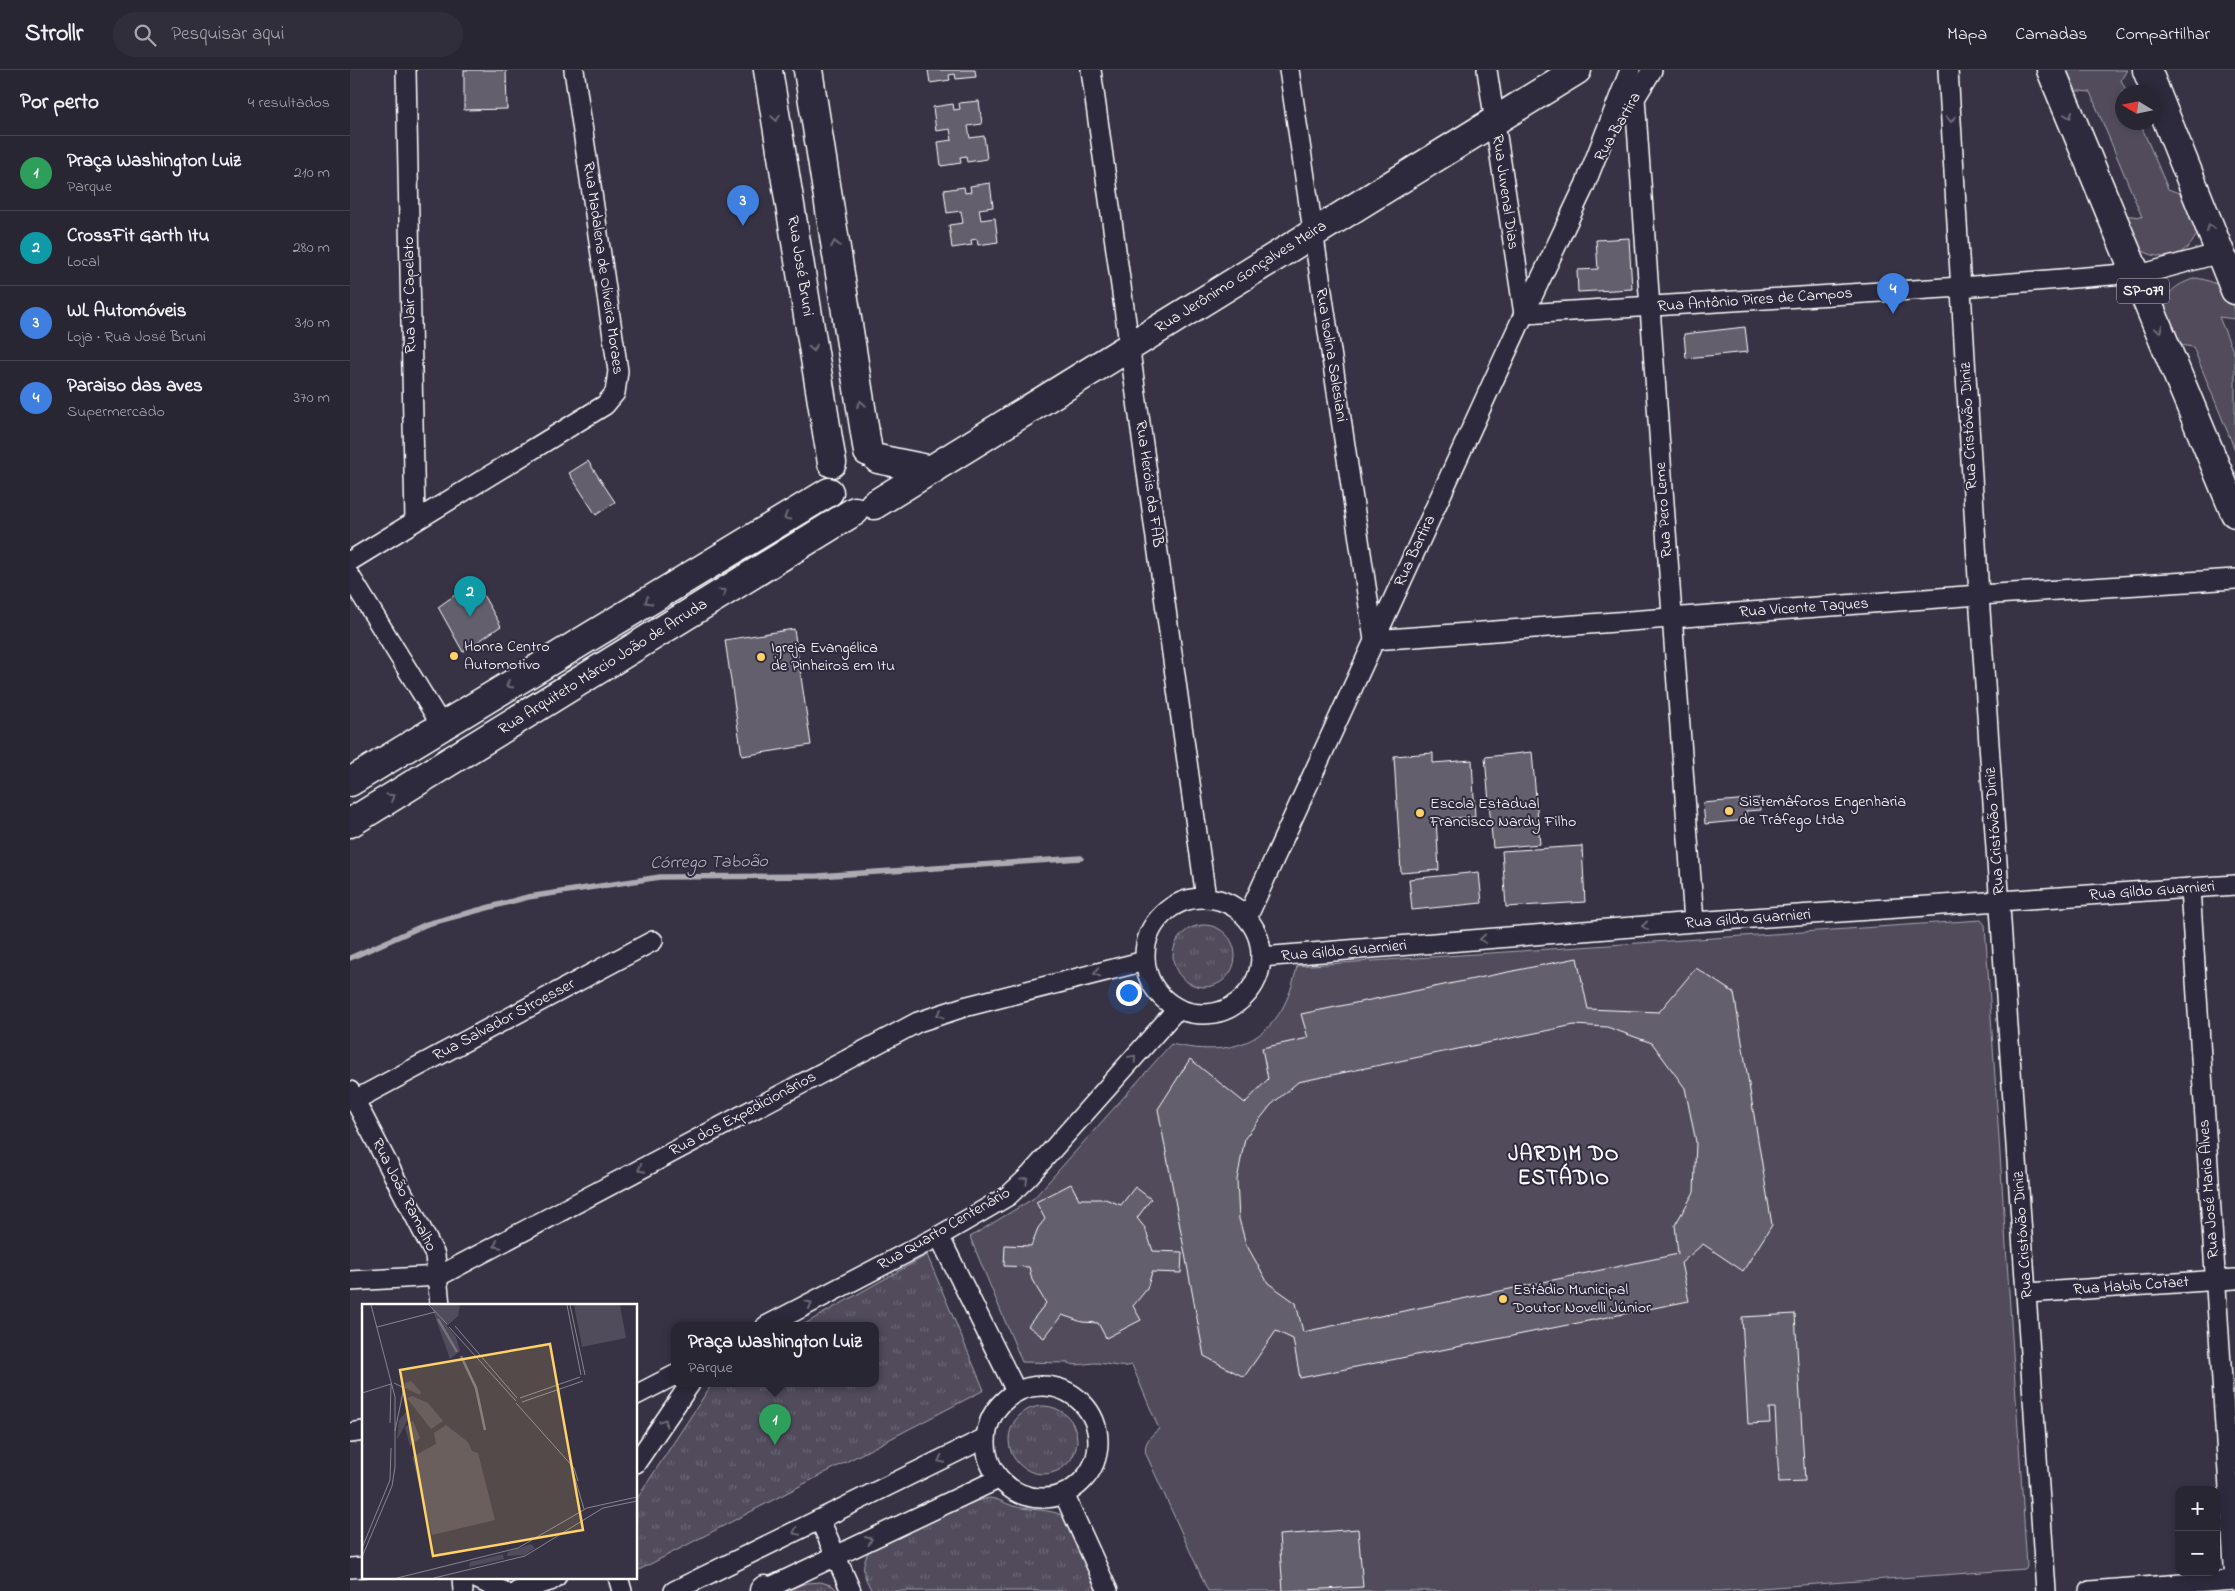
<!DOCTYPE html>
<html lang="pt">
<meta charset="utf-8">
<style>
:root{--surface:#292634;--page:#312e3c;--text:#f1f3f6;--muted:#a5a5ac;--line:#45434f;--accent:#95b2f1}
body{margin:0;font-family:"Indie Flower",sans-serif;background:var(--page);color:var(--text)}
.controls{position:absolute;right:15px;bottom:15px;display:grid;overflow:hidden;border-radius:10px;box-shadow:0 2px 8px #0003}
.controls button{width:45px;height:45px;display:grid;place-items:center;padding:0;border:0;border-bottom:1px solid var(--line);background:var(--surface);color:var(--text);font:25px sans-serif}
.compass{position:absolute;left:1765px;top:15px;width:45px;height:45px;border-radius:50%;background:var(--surface);box-shadow:0 2px 8px #0003;rotate:280deg}
.you{position:absolute;left:778px;top:922px;width:18px;height:18px;margin:-12px;border:4px solid #fff;border-radius:50%;background:#1a73e8;box-shadow:0 0 0 8px #1a73e833}
.badge{display:grid;place-items:center;width:32px;height:32px;border-radius:50%;background:var(--accent);color:#fff;font-size:16px;font-weight:700}
.pin{position:absolute;translate:-50% -41px;filter:drop-shadow(0 1px 2px #0008)}
.pin::after{content:'';position:absolute;top:26px;width:18px;height:15px;background:inherit;clip-path:polygon(0 0,100% 0,50% 100%)}
.popup{position:absolute;left:321px;top:1252px;width:208px;height:65px;box-sizing:border-box;display:grid;place-content:center;border-radius:10px;background:var(--surface);filter:drop-shadow(0 1px 4px #0005);font-size:16px;white-space:nowrap;color:var(--muted)}
.popup b{font-size:19px;color:var(--text)}
.popup::after{content:'';position:absolute;left:50%;top:100%;margin-left:-10px;border:10px solid transparent;border-top-color:var(--surface)}
.list{margin:0;padding:0;list-style:none}
h2{display:flex;justify-content:space-between;align-items:center;height:65px;margin:0;padding:0 20px;font-size:21px}
h2 small{font-size:16px;font-weight:400;color:var(--muted)}
.list li{display:grid;grid-template-columns:32px 1fr auto;gap:15px;align-items:center;box-sizing:border-box;height:75px;padding:0 20px;border-top:1px solid var(--line)}
.list b{display:block;font-size:19px;white-space:nowrap}
.list p{margin:0;font-size:16px;white-space:nowrap;color:var(--muted)}
.list em{font-size:16px;font-style:normal;color:var(--muted)}
.icon{flex:none;width:28px;height:28px;fill:none;stroke:currentColor;stroke-width:2;stroke-linecap:round;stroke-linejoin:round}
.map{position:relative;flex:none;width:1885px;height:1521px;overflow:hidden}
header{display:flex;align-items:center;gap:30px;box-sizing:border-box;height:70px;padding:0 25px;background:var(--surface);border-bottom:1px solid var(--line)}
header strong{font-size:24px}
nav{display:flex;gap:28px;margin-inline-start:auto;font-size:18px}
.search{width:350px;height:45px;background:var(--page);display:flex;align-items:center;gap:12px;box-sizing:border-box;padding:0 18px;border-radius:28px;color:var(--muted);font-size:19px}
main{display:flex}
aside{flex:1;background:var(--surface)}
.map>svg:first-child{display:block}
.grass{fill:#514c5c;stroke:#a8a6ae}
.park{fill:url(#park-tufts);stroke:#a8a6ae}
.lines{fill:none;stroke-linecap:round;stroke-linejoin:round}
.stream{stroke:#adabb2;stroke-width:5.5}
.building{fill:#635f6d;stroke:#fff;fill-rule:evenodd}
.street-casing{stroke:#fff;stroke-width:22}
.secondary-casing{stroke:#fff;stroke-width:31}
.primary-casing{stroke:#fff;stroke-width:31}
.street{stroke:#2f2a3d;stroke-width:19}
.secondary{stroke:#2f2a3d;stroke-width:28}
.primary{stroke:#2f2a3d;stroke-width:28}
.oneway{stroke:#6d6a77}
.poi-dot{fill:#ffd166;stroke:#2f2a3d;stroke-width:2}
.labels{text-anchor:middle;dominant-baseline:central;stroke-width:4;stroke-linejoin:round;paint-order:stroke}
.shield{fill:#2f2a3d;stroke:#c1bfc5;stroke-width:1}
.shield-label{font-size:15px;font-weight:bold;fill:#fff}
.street-label{font-size:16px;fill:#fff;stroke:#2f2a3d}
.poi-label{font-size:16px;fill:#fff;stroke:#2f2a3d;text-anchor:start}
.water-label{font-size:18px;font-style:italic;fill:#b4b2b9;stroke:#2f2a3d}
.district-label{font-size:21px;font-weight:bold;letter-spacing:1px;fill:#fff;stroke:#2f2a3d}
.inset-river{fill:none;stroke:#76737f;stroke-width:2.5}
.inset-road{fill:none;stroke:#87858f;stroke-width:1}
.view{fill:#ffd166;fill-opacity:0.15;stroke:#ffd166;stroke-width:2.5}
.inset-edge{fill:none;stroke:#fff;stroke-width:2.5}
</style>
<header>
<strong>Strollr</strong>
<div class="search"><svg class="icon" aria-label="search" viewBox="0 0 24 24"><circle cx="10" cy="10" r="6"/><path d="M15 15l6 6"/></svg>Pesquisar aqui</div>
<nav><a>Mapa</a><a>Camadas</a><a>Compartilhar</a></nav>
</header>
<main>
<aside>
<h2>Por perto<small>4 resultados</small></h2>
<ul class="list">
<li><span class="badge" style="background:#2e9e5b">1</span><div><b>Praça Washington Luiz</b><p>Parque</p></div><em>210 m</em></li>
<li><span class="badge" style="background:#0f9aa8">2</span><div><b>CrossFit Garth Itu</b><p>Local</p></div><em>280 m</em></li>
<li><span class="badge" style="background:#3f7fe0">3</span><div><b>WL Automóveis</b><p>Loja · Rua José Bruni</p></div><em>310 m</em></li>
<li><span class="badge" style="background:#3f7fe0">4</span><div><b>Paraiso das aves</b><p>Supermercado</p></div><em>370 m</em></li>
</ul>
</aside>
<div class="map">
<svg width="1885" height="1521" viewBox="0 0 1885 1521">
<defs>
<pattern id="park-tufts" width="24" height="20" patternUnits="userSpaceOnUse" patternTransform="scale(1.25)"><rect width="24" height="20" fill="#514c5c"/><path d="M3 7l-1-3M5 7V3M7 7l1-3M15 17l-1-3M17 17v-4M19 17l1-3" fill="none" stroke="#6b6774"/></pattern>
</defs>
<rect width="100%" height="100%" fill="#373345"/>
<filter id="ink" filterUnits="userSpaceOnUse"><feTurbulence type="fractalNoise" baseFrequency=".02" numOctaves="2"/><feDisplacementMap in="SourceGraphic" scale="10" xChannelSelector="R" yChannelSelector="G"/><feConvolveMatrix kernelMatrix="1 2 1 2 8 2 1 2 1" color-interpolation-filters="sRGB"/></filter>
<g filter="url(#ink)">
<g class="grass">
<path d="M1712,0H1777L1771,10L1777,22H1772V52L1790,53L1818,119L1837,126L1848,163C1845,167 1843,172 1839,176C1821,194 1792,188 1779,167C1775,161 1774,151 1771,145L1792,147L1740,22L1719,20Z"/>
<path d="M1846,208C1870,212 1885,222 1885,249L1869,247L1885,286V380L1843,277L1822,274C1814,240 1805,221 1846,208Z"/>
<path d="M1631,850L1635,855L1677,1496L1675,1499L1369,1521H858L796,1384C793,1373 801,1365 809,1359L782,1295C771,1299 757,1293 746,1293C737,1293 726,1297 718,1293L672,1292L620,1167L684,1128L821,974C890,990 933,967 947,896Z"/>
</g>
<g class="park">
<circle cx="854" cy="886" r="31"/>
<polygon points="577,1185 634,1320 287,1501 286,1430 362,1314 525,1314 525,1256 451,1256"/>
<circle cx="693" cy="1370" r="34"/>
<path d="M640,1428C649,1429 654,1433 663,1436C680,1441 698,1438 714,1446L749,1521H522C512,1503 510,1496 521,1477L625,1431Z"/>
<polygon points="471,1512 483,1516 487,1521 434,1521 457,1513"/>
</g>
<g class="lines">
<polyline class="stream" points="0,888 77,854 178,827 310,807 468,806 731,788"/>
</g>
<g class="building">
<polygon points="114,0 156,0 157,39 114,40"/>
<polygon points="578,0 625,0 626,7 606,9 605,4 599,5 600,10 580,13"/>
<polygon points="629,31 632,54 618,56 620,68 634,66 637,89 617,92 616,86 610,87 611,93 591,96 588,72 602,70 600,59 586,61 583,37 603,34 604,40 610,39 609,33"/>
<polygon points="640,113 643,137 629,139 631,150 645,148 648,172 628,175 627,169 621,170 622,175 602,178 599,155 613,153 611,141 597,143 594,120 614,117 615,123 621,122 620,116"/>
<polygon points="1279,168 1282,219 1228,222 1227,200 1248,199 1246,170"/>
<polygon points="1395,257 1398,282 1336,288 1334,264"/>
<polygon points="238,391 265,432 246,445 219,403"/>
<polygon points="125,511 151,556 113,582 88,537"/>
<polygon points="444,559 461,675 392,686 375,570"/>
<polygon points="1182,682 1190,774 1143,778 1135,687"/>
<polygon points="1083,683 1083,693 1122,690 1125,747 1086,749 1089,800 1051,803 1044,686"/>
<polygon points="1410,728 1411,740 1396,741 1397,750 1355,754 1353,733"/>
<polygon points="1232,776 1235,832 1156,837 1152,781"/>
<polygon points="1129,802 1132,833 1062,840 1059,809"/>
<path d="M1227,888L1238,939L1309,942L1346,898L1384,923L1422,1155L1393,1201L1353,1174L1331,1193L1339,1231L950,1308L943,1269L926,1261L894,1307L854,1286L808,1039L840,989L895,1033L918,1009L912,978L958,968L951,944ZM1224,955L1257,957L1302,973L1335,1018L1346,1072L1344,1122L1325,1155L1328,1184L953,1262L946,1233L918,1213L896,1174L889,1149L887,1110L895,1068L921,1035L948,1012Z"/>
<polygon points="721,1114 729,1129 755,1129 771,1135 785,1117 801,1129 787,1148 795,1158 803,1181 832,1182 831,1203 802,1202 797,1219 783,1236 791,1250 756,1268 748,1253 732,1252 712,1245 694,1268 678,1256 696,1233 682,1210 679,1197 654,1196 655,1175 681,1176 688,1158 695,1149 686,1132"/>
<polygon points="1445,1244 1455,1411 1429,1412 1425,1338 1419,1338 1420,1353 1398,1354 1392,1247"/>
<polygon points="1008,1459 1013,1517 933,1521 929,1465"/>
</g>
<g class="lines">
<defs>
<g id="street">
<polyline points="56,0 65,451"/>
<polyline points="741,0 856,828"/>
<polyline points="939,0 1024,570 1629,525 1885,509"/>
<polyline points="1137,0 1174,244 1611,217 1800,202 1870,183 1879,190"/>
<polyline points="1598,0 1629,525 1696,1521"/>
<polyline points="1285,28 1344,852"/>
<polyline points="1279,38 1302,0"/>
<polyline points="0,491 255,335 265,323 268,301 224,0"/>
<polyline points="0,506 92,656"/>
<polyline points="1840,818 1885,1510"/>
<circle cx="853" cy="886" r="58"/>
<polyline points="897,848 1174,244 1235,115 1280,0"/>
<polyline points="911,887 1344,852 1885,815"/>
<polyline points="0,1021 85,1185 90,1235"/>
<polyline points="5,1030 303,871"/>
<polyline points="589,1166 666,1321"/>
<polyline points="0,1211 89,1206 568,952 614,937 795,891"/>
<polyline points="1677,1223 1885,1209"/>
<polyline points="416,1256 589,1166 658,1126 679,1106 827,939"/>
<circle cx="692" cy="1372" r="56"/>
<polyline points="286,1325 325,1305"/>
<polyline points="0,1363 14,1361"/>
<polyline points="286,1393 340,1314"/>
<polyline points="714,1424 758,1521"/>
<polyline points="470,1450 501,1521"/>
<polyline points="0,1498 14,1497"/>
<polyline points="112,1507 113,1521"/>
<polyline points="123,1507 153,1521"/>
<polyline points="268,1507 272,1521"/>
<polyline points="168,1521 200,1511 206,1507"/>
<polyline points="324,1521 635,1368"/>
<polyline points="412,1521 648,1409"/>
<polyline points="1740,1521 1885,1510"/>
</g>
<g id="secondary">
<polyline points="418,0 482,393"/>
<polyline points="458,0 518,382"/>
<polyline points="528,389 582,400"/>
<polyline points="524,435 1227,0"/>
<polyline points="0,712 479,422"/>
<polyline points="0,753 505,441"/>
<polyline points="414,1521 415,1520"/>
</g>
<g id="primary">
<polyline points="1701,0 1885,443"/>
<polyline points="1797,0 1885,220"/>
</g>
</defs>
<use href="#street" class="street-casing"/>
<use href="#secondary" class="secondary-casing"/>
<use href="#primary" class="primary-casing"/>
<use href="#street" class="street"/>
<use href="#secondary" class="secondary"/>
<use href="#primary" class="primary"/>
</g>
<defs><path id="oneway-chevron" d="M-2-3.5L2.5 0L-2 3.5" fill="none" stroke-width="1.6" stroke-linecap="round" stroke-linejoin="round" transform="scale(1.25)"/></defs>
<g class="oneway">
<use href="#oneway-chevron" transform="translate(1719 45) rotate(67)"/>
<use href="#oneway-chevron" transform="translate(426 48) rotate(81)"/>
<use href="#oneway-chevron" transform="translate(1601 49) rotate(87)"/>
<use href="#oneway-chevron" transform="translate(1860 158) rotate(-112)"/>
<use href="#oneway-chevron" transform="translate(485 174) rotate(-99)"/>
<use href="#oneway-chevron" transform="translate(1809 259) rotate(68)"/>
<use href="#oneway-chevron" transform="translate(463 278) rotate(81)"/>
<use href="#oneway-chevron" transform="translate(511 334) rotate(-99)"/>
<use href="#oneway-chevron" transform="translate(437 447) rotate(149)"/>
<use href="#oneway-chevron" transform="translate(373 522) rotate(-32)"/>
<use href="#oneway-chevron" transform="translate(298 531) rotate(149)"/>
<use href="#oneway-chevron" transform="translate(159 615) rotate(149)"/>
<use href="#oneway-chevron" transform="translate(41 727) rotate(-32)"/>
<use href="#oneway-chevron" transform="translate(1295 856) rotate(175)"/>
<use href="#oneway-chevron" transform="translate(1133 869) rotate(175)"/>
<use href="#oneway-chevron" transform="translate(747 903) rotate(166)"/>
<use href="#oneway-chevron" transform="translate(590 944) rotate(162)"/>
<use href="#oneway-chevron" transform="translate(783 988) rotate(-49)"/>
<use href="#oneway-chevron" transform="translate(291 1099) rotate(152)"/>
<use href="#oneway-chevron" transform="translate(675 1110) rotate(-45)"/>
<use href="#oneway-chevron" transform="translate(147 1175) rotate(152)"/>
<use href="#oneway-chevron" transform="translate(459 1234) rotate(-28)"/>
<use href="#oneway-chevron" transform="translate(314 1352) rotate(-56)"/>
<use href="#oneway-chevron" transform="translate(591 1390) rotate(154)"/>
<use href="#oneway-chevron" transform="translate(446 1462) rotate(154)"/>
<use href="#oneway-chevron" transform="translate(519 1470) rotate(-25)"/>
</g>
</g>
<g class="poi-dot">
<circle cx="104" cy="586" r="5"/>
<circle cx="411" cy="587" r="5"/>
<circle cx="1379" cy="741" r="5"/>
<circle cx="1070" cy="743" r="5"/>
<circle cx="1153" cy="1229" r="5"/>
</g>
<g class="labels">
<rect class="shield" x="1767" y="208.5" width="52" height="25" rx="4"/>
<g class="shield-label">
<text x="1793" y="221">SP-079</text>
</g>
<g class="street-label">
<text transform="translate(1268 57) rotate(-60)">Rua Bartira</text>
<text transform="translate(1155 122) rotate(82)">Rua Juvenal Dias</text>
<text transform="translate(450 196) rotate(81)">Rua José Bruni</text>
<text transform="translate(253 198) rotate(82)">Rua Madalena de Oliveira Moraes</text>
<text transform="translate(891 207) rotate(-32)">Rua Jerônimo Gonçalves Meira</text>
<text transform="translate(60 225) rotate(-91)">Rua Jair Capelato</text>
<text transform="translate(1405 230) rotate(-4)">Rua Antônio Pires de Campos</text>
<text transform="translate(981 285) rotate(81)">Rua Isolina Salesiani</text>
<text transform="translate(1619 356) rotate(-93)">Rua Cristóvão Diniz</text>
<text transform="translate(799 414) rotate(82)">Rua Heróis da FAB</text>
<text transform="translate(1314 440) rotate(-94)">Rua Pero Leme</text>
<text transform="translate(1065 481) rotate(-65)">Rua Bartira</text>
<text transform="translate(1454 538) rotate(-4)">Rua Vicente Taques</text>
<text transform="translate(253 597) rotate(-32)">Rua Arquiteto Márcio João de Arruda</text>
<text transform="translate(1645 761) rotate(-94)">Rua Cristóvão Diniz</text>
<text transform="translate(1802 821) rotate(-4)">Rua Gildo Guarnieri</text>
<text transform="translate(1398 849) rotate(-4)">Rua Gildo Guarnieri</text>
<text transform="translate(994 881) rotate(-5)">Rua Gildo Guarnieri</text>
<text transform="translate(154 950) rotate(-28)">Rua Salvador Stroesser</text>
<text transform="translate(393 1044) rotate(-28)">Rua dos Expedicionários</text>
<text transform="translate(1859 1119) rotate(-94)">Rua José Maria Alves</text>
<text transform="translate(54 1125) rotate(63)">Rua João Ramalho</text>
<text transform="translate(594 1159) rotate(-30)">Rua Quarto Centenário</text>
<text transform="translate(1673 1165) rotate(-94)">Rua Cristóvão Diniz</text>
<text transform="translate(1781 1216) rotate(-4)">Rua Habib Cotaet</text>
</g>
<g class="poi-label">
<text x="114" y="577">Honra Centro<tspan x="114" dy="18">Automotivo</tspan></text>
<text x="421" y="578">Igreja Evangélica<tspan x="421" dy="18">de Pinheiros em Itu</tspan></text>
<text x="1389" y="732">Sistemáforos Engenharia<tspan x="1389" dy="18">de Tráfego Ltda</tspan></text>
<text x="1080" y="734">Escola Estadual<tspan x="1080" dy="18">Francisco Nardy Filho</tspan></text>
<text x="1163" y="1220">Estádio Municipal<tspan x="1163" dy="18">Doutor Novelli Júnior</tspan></text>
</g>
<g class="water-label">
<text transform="translate(359 793) rotate(-1)">Córrego Taboão</text>
</g>
<g class="district-label">
<text x="1214" y="1085">JARDIM DO<tspan x="1214" dy="24">ESTÁDIO</tspan></text>
</g>
</g>
<g transform="translate(12 1234)">
<rect width="275" height="275" fill="#373345"/>
<path d="M212,1H258L264,34L220,43ZM49,77L59,88L58,91L43,84V79ZM84,121L106,138L110,147L116,149L133,216L70,231L50,153L74,140L72,129ZM169,240L173,244L163,251L145,252L146,248ZM141,250L142,255L107,263L108,258Z" fill="#514c5c"/>
<path d="M69,1H98L96,12L85,22L94,33L98,47L88,55ZM50,92L66,99L81,117L69,125L45,94ZM44,108L47,114L35,136L37,116ZM51,117L58,134L48,142L43,123Z" fill="#514c5c"/>
<path class="inset-river" d="M76,15L95,48M99,52L114,84L123,126"/>
<path class="inset-road" d="M67,1L85,20M205,1L219,71M208,1L223,71M275,1V21M93,22L155,94M15,23L73,8M87,23L154,97M32,79L40,83L41,88L33,127M0,89L29,80M158,94L218,73M160,98L221,77M154,99L212,164L216,177M28,119L29,80M210,164L222,205M0,244L28,176L29,144M0,253L30,182L33,163V93L9,1M35,274L156,244L225,204L275,193M72,274L163,252L241,204L275,197"/>
<path class="view" d="M188,40L221,226L71,252L38,66Z"/>
<rect width="275" height="275" class="inset-edge"/>
</g>
</svg>
<div class="controls">
<button>+</button>
<button>−</button>
</div>
<svg class="compass" viewBox="-18 -18 36 36"><path d="M0-13l5 13h-10z" fill="#e53935"/><path d="M0 13l5-13h-10z" fill="#a5a5ac"/></svg>
<div class="you"></div>
<div class="pin badge" style="left:425px;top:1375px;background:#2e9e5b">1</div>
<div class="popup"><b>Praça Washington Luiz</b>Parque</div>
<div class="pin badge" style="left:120px;top:547px;background:#0f9aa8">2</div>
<div class="pin badge" style="left:393px;top:156px;background:#3f7fe0">3</div>
<div class="pin badge" style="left:1543px;top:244px;background:#3f7fe0">4</div>
</div>
</main>
